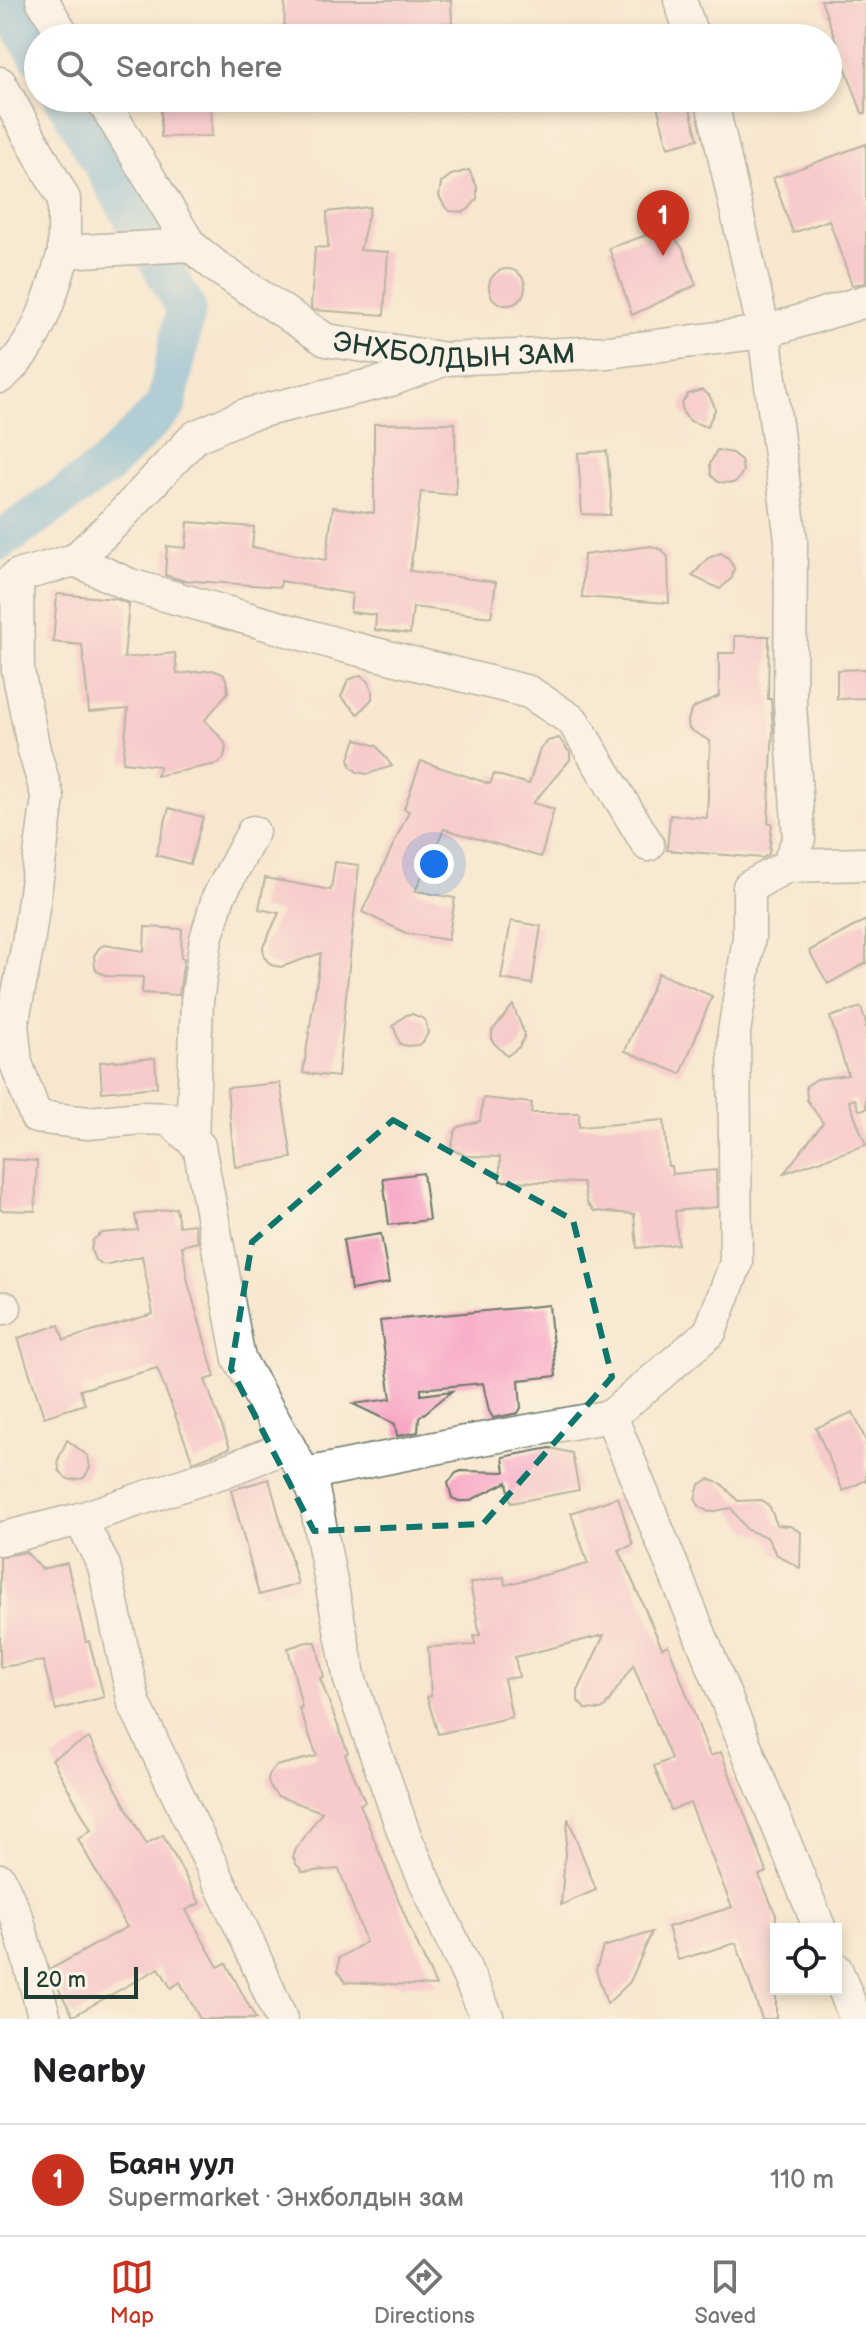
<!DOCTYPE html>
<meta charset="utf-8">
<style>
:root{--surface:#fff;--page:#f6f6f6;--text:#202124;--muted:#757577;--line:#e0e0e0;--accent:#c8321e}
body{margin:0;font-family:"Balsamiq Sans",sans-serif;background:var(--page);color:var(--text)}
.controls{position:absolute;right:24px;bottom:24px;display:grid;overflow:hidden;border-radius:0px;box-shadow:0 4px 12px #0003}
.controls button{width:72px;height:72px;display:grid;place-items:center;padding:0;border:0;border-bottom:2px solid var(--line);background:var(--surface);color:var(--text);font:40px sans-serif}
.scale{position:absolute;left:24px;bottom:20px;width:114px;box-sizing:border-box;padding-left:8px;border:4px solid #1f3d34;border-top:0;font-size:22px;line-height:28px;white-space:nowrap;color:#1f3d34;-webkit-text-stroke:6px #fcf5e5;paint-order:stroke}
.you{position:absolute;left:434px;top:864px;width:28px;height:28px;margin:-20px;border:6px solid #fff;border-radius:50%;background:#1a73e8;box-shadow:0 0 0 12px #1a73e833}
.badge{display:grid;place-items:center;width:52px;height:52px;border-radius:50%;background:var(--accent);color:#fff;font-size:26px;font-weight:700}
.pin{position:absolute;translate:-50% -66px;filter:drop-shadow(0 2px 4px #0008)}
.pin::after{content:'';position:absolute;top:42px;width:28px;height:24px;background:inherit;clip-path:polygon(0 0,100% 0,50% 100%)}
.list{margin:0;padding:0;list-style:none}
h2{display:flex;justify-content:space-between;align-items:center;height:104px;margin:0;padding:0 32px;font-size:34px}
h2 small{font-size:26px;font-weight:400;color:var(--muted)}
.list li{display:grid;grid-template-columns:52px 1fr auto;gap:24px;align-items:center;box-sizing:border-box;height:112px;padding:0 32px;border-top:2px solid var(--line)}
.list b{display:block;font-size:30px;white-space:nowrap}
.list p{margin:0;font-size:26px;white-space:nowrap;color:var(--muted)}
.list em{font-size:26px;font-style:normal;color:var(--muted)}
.icon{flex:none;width:44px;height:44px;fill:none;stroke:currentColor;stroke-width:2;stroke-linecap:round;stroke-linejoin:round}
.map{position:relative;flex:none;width:866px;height:2019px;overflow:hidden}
.search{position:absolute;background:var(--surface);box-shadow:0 4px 12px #0003;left:24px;right:24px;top:24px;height:88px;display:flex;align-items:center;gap:20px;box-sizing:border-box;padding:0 28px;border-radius:44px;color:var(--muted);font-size:30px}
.sheet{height:216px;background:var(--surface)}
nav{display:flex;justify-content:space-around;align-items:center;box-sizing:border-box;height:112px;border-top:2px solid var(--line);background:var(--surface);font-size:22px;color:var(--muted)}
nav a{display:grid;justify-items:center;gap:4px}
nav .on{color:var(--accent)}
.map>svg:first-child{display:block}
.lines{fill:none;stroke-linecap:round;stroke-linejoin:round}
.canal{stroke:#5faed9;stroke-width:40}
.building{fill:#f7a6c5}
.minor-casing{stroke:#6b786a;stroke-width:35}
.minor{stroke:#fff;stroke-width:32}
.marked{fill:none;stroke:#0f766e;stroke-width:6;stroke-dasharray:16 10;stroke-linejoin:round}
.labels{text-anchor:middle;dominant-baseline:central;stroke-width:8;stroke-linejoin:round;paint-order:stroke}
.street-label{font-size:28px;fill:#1f3d34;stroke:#fcf5e5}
</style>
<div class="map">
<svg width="866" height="2019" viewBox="0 0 866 2019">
<rect width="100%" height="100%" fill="#fcf5e5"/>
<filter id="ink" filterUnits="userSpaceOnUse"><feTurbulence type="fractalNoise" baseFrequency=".0125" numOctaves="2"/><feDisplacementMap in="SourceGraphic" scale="16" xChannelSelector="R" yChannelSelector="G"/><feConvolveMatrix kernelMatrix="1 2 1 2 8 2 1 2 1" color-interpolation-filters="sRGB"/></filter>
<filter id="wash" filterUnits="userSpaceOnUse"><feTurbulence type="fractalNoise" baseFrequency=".006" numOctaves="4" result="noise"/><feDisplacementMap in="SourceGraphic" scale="32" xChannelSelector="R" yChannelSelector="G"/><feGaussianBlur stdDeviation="1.8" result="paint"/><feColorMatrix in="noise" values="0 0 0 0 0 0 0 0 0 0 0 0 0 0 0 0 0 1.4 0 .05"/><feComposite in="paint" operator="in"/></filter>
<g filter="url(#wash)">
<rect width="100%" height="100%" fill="#f8e7cf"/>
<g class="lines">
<g class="canal">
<polyline points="6,0 38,54"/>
<polyline points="0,541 104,468 166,406 186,308 64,98"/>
</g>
</g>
<g id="blocks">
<g class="building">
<polygon points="285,0 451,0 452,23 284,36"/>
<polygon points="821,0 866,0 866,113 862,113"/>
<polygon points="161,98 211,98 212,136 161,137"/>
<polygon points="655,98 687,98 698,139 668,147"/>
<polygon points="866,144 866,283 852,285 829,220 793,233 773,178"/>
<polygon points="469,170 477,187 477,199 469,209 463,212 450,211 445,207 439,196 441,183 451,175"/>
<polygon points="370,207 360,250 388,252 384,315 314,310 311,307 315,247 328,248 327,212"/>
<polygon points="667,228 683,249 696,285 632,315 609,248"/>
<circle cx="507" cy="287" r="18"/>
<polygon points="702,390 709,395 714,405 715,410 707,427 690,421 683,413 682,408 682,403 688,394"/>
<polygon points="455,423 456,495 421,492 410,571 496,582 491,617 413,607 410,634 375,630 376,615 350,612 352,594 281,581 280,587 181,580 165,575 167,546 186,548 188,522 254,527 252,547 326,560 333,507 374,513 374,424"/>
<polygon points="717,450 732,453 741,460 743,471 738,480 733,483 718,482 711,475 710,464"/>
<polygon points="607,451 611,495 610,515 582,514 578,453"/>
<polygon points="651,546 662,550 668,557 669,603 582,597 584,555"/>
<polygon points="721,553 728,558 734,568 732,578 720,589 692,576 708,558"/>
<polygon points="57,594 116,599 129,604 124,658 175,653 177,674 213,670 223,674 226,679 228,692 205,720 224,741 226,747 224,757 221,761 217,764 156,776 160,766 123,762 128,709 89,712 82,645 53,642"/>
<polygon points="735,636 769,636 768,699 771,699 773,729 768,823 772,823 769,854 762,858 667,850 670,815 707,818 710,741 689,729 688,721 691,711 695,707 719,696 719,653 735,653"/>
<polygon points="866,669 866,698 837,699 837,670"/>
<polygon points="361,675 369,682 372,690 372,699 358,714 341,697 348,680"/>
<polygon points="559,738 570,753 570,760 533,803 554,809 541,857 444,829 415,891 455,898 448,940 406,933 362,912 409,811 404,809 421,761 490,784 494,774 529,784 540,749 548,741"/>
<polygon points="356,739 377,746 392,766 368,774 357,772 351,767 349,759"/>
<polygon points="169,808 203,817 190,864 156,855"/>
<polygon points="335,862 359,865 338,1077 303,1073 321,953 281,967 271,965 264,957 263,947 279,913 259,909 265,878 331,890"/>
<polygon points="866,920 866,963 828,984 809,951"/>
<polygon points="511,921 541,926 532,984 501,979"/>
<polygon points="145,927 182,929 181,958 184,958 179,995 142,993 143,977 107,976 97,971 95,967 94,956 99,948 104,945 144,951"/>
<polygon points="658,973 712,996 681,1074 625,1051"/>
<polygon points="513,1005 524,1033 524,1038 519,1047 507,1056 492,1041 492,1031"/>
<polygon points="861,1007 866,1023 866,1109 859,1110 855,1099 849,1101 866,1145 784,1173 823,1123 807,1100 806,1086 817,1079 848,1075 830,1017"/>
<polygon points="412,1014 422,1018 426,1022 428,1033 423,1042 418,1045 408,1046 400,1044 393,1025 406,1015"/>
<polygon points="155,1058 157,1087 102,1092 100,1062"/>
<polygon points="280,1083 292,1158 235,1167 227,1088"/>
<polygon points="483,1098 532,1103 531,1113 579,1113 579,1127 664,1120 668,1166 671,1166 672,1174 716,1170 717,1207 675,1211 678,1244 637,1248 634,1214 594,1211 587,1203 583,1183 500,1181 500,1157 466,1156 451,1149 455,1131 459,1127 480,1121"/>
<polygon points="2,1159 37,1161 35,1211 0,1210"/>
<polygon points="423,1173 429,1220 389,1225 383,1178"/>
<polygon points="176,1208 179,1226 194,1224 198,1242 182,1246 188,1282 215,1377 205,1380 230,1448 193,1462 157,1368 80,1390 85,1404 44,1417 18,1338 59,1325 64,1340 153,1314 142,1256 104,1265 95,1260 91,1250 93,1240 102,1233 138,1230 135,1215"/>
<polygon points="381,1234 389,1283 351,1290 343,1240"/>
<polygon points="549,1305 556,1376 519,1380 521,1408 518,1413 493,1418 489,1411 483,1383 421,1389 421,1395 452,1391 419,1418 418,1432 397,1436 395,1424 353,1404 391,1399 380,1321"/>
<polygon points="853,1412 866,1441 866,1480 843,1491 816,1428"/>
<polygon points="67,1440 88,1456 90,1467 84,1478 71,1480 66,1478 59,1470 58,1460"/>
<polygon points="550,1448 572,1453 579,1490 511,1503 507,1482 469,1501 459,1501 452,1498 448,1483 456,1473 461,1471 505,1472 503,1457"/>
<polygon points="269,1479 298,1584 259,1595 231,1490"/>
<polygon points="709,1479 722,1484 738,1501 762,1500 770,1507 777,1525 790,1526 801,1532 800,1568 776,1554 767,1537 747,1530 731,1508 709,1512 700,1507 695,1499 699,1485"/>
<polygon points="618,1497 633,1545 619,1550 662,1648 668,1645 710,1756 721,1752 767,1872 759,1875 776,1915 776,2019 762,2019 736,1943 678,1960 668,1927 732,1907 690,1803 671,1810 654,1766 671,1759 633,1665 605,1707 601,1710 585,1709 578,1701 578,1691 604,1635 515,1657 519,1677 504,1679 512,1717 438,1734 427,1697 431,1696 428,1647 475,1645 474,1636 480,1635 470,1583 504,1577 505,1585 588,1564 571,1513"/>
<polygon points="26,1552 42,1569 67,1563 86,1642 89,1641 104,1697 56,1710 43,1661 0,1667 0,1557"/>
<polygon points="307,1642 316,1642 324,1677 320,1678 348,1753 345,1754 365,1802 360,1804 409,1926 436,1986 346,1982 338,1971 339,1958 366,1942 339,1869 303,1872 296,1864 293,1857 296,1849 322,1812 277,1796 270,1787 268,1781 269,1775 276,1766 317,1756 299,1708 302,1707 288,1648"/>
<polygon points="89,1738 146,1844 163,1835 200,1903 186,1910 218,1967 226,1963 256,2019 200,2019 180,1982 171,1988 159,1968 73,2016 55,1982 51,1969 127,1927 78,1839 91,1830 52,1759"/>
<polygon points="568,1818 596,1890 561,1905"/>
<polygon points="652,1932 630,1982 607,2004 596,1970 603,1947"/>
</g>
</g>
</g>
<g filter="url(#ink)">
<use href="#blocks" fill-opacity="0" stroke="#6b786a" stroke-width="2"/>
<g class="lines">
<defs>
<g id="minor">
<polyline points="42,0 65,38"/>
<polyline points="680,0 693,38"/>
<polyline points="0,83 64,199 64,252"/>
<polyline points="101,98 190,245"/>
<path id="s1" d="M0,377C37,347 51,297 64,252L190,245L218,268L326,340L446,359L608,352L764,332L866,301"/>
<polyline points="75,560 130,585 344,646 529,692 573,721 648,845"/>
<polyline points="17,576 18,671 34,750 48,798 28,944 12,1024 16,1063 36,1117 88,1123 142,1118 169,1119 199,1146 239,1359 313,1489 350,1680 406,1839 488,2019"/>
<polyline points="3,587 17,576 75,560 114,523 195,437 245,415 391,380 446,359"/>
<polyline points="787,866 866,864"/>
<polyline points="192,1140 197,1001 206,939 218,898 253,832"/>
<polyline points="0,1308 5,1308"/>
<polyline points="611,1416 820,1929"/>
<polyline points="306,1474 465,1442 611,1416 710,1332 736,1263 734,1032 749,938 749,887 787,866 799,839 790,703 791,540 764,332 711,98"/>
<polyline points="80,1519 222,1472 289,1446"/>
<polyline points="0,1539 80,1519 104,1566 134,1703 248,1942 281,2019"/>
<polyline points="0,1880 18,1921 45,2019"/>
<polyline points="836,1969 856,2019"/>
</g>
</defs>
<use href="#minor" class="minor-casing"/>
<use href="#minor" class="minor"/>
</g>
</g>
<path d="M0 0H866V2019H0ZM393,1120L573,1220L612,1377L483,1524L314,1531L231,1369L252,1242Z" fill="#f8e7cf" fill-opacity=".55" fill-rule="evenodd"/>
<path class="marked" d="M393,1120L573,1220L612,1377L483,1524L314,1531L231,1369L252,1242Z"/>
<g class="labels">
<g class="street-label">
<text stroke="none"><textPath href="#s1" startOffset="564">ЭНХБОЛДЫН ЗАМ</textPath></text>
</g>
</g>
</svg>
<div class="controls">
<button><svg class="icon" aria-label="locate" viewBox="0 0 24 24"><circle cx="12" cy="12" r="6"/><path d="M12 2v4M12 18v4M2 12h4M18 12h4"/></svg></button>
</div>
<div class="scale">20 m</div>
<div class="you"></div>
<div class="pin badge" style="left:663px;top:256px">1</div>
<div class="search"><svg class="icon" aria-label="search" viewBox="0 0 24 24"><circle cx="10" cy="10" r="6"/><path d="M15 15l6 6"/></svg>Search here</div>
</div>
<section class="sheet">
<h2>Nearby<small></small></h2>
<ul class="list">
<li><span class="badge">1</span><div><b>Баян уул</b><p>Supermarket · Энхболдын зам</p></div><em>110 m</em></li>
</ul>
</section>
<nav>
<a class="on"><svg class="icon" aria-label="map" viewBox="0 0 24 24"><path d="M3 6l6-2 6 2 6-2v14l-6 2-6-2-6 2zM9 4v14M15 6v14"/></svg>Map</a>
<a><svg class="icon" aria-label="directions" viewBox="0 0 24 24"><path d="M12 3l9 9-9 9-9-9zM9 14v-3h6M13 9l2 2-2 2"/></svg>Directions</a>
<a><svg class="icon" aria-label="saved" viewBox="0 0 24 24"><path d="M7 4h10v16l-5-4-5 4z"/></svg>Saved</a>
</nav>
